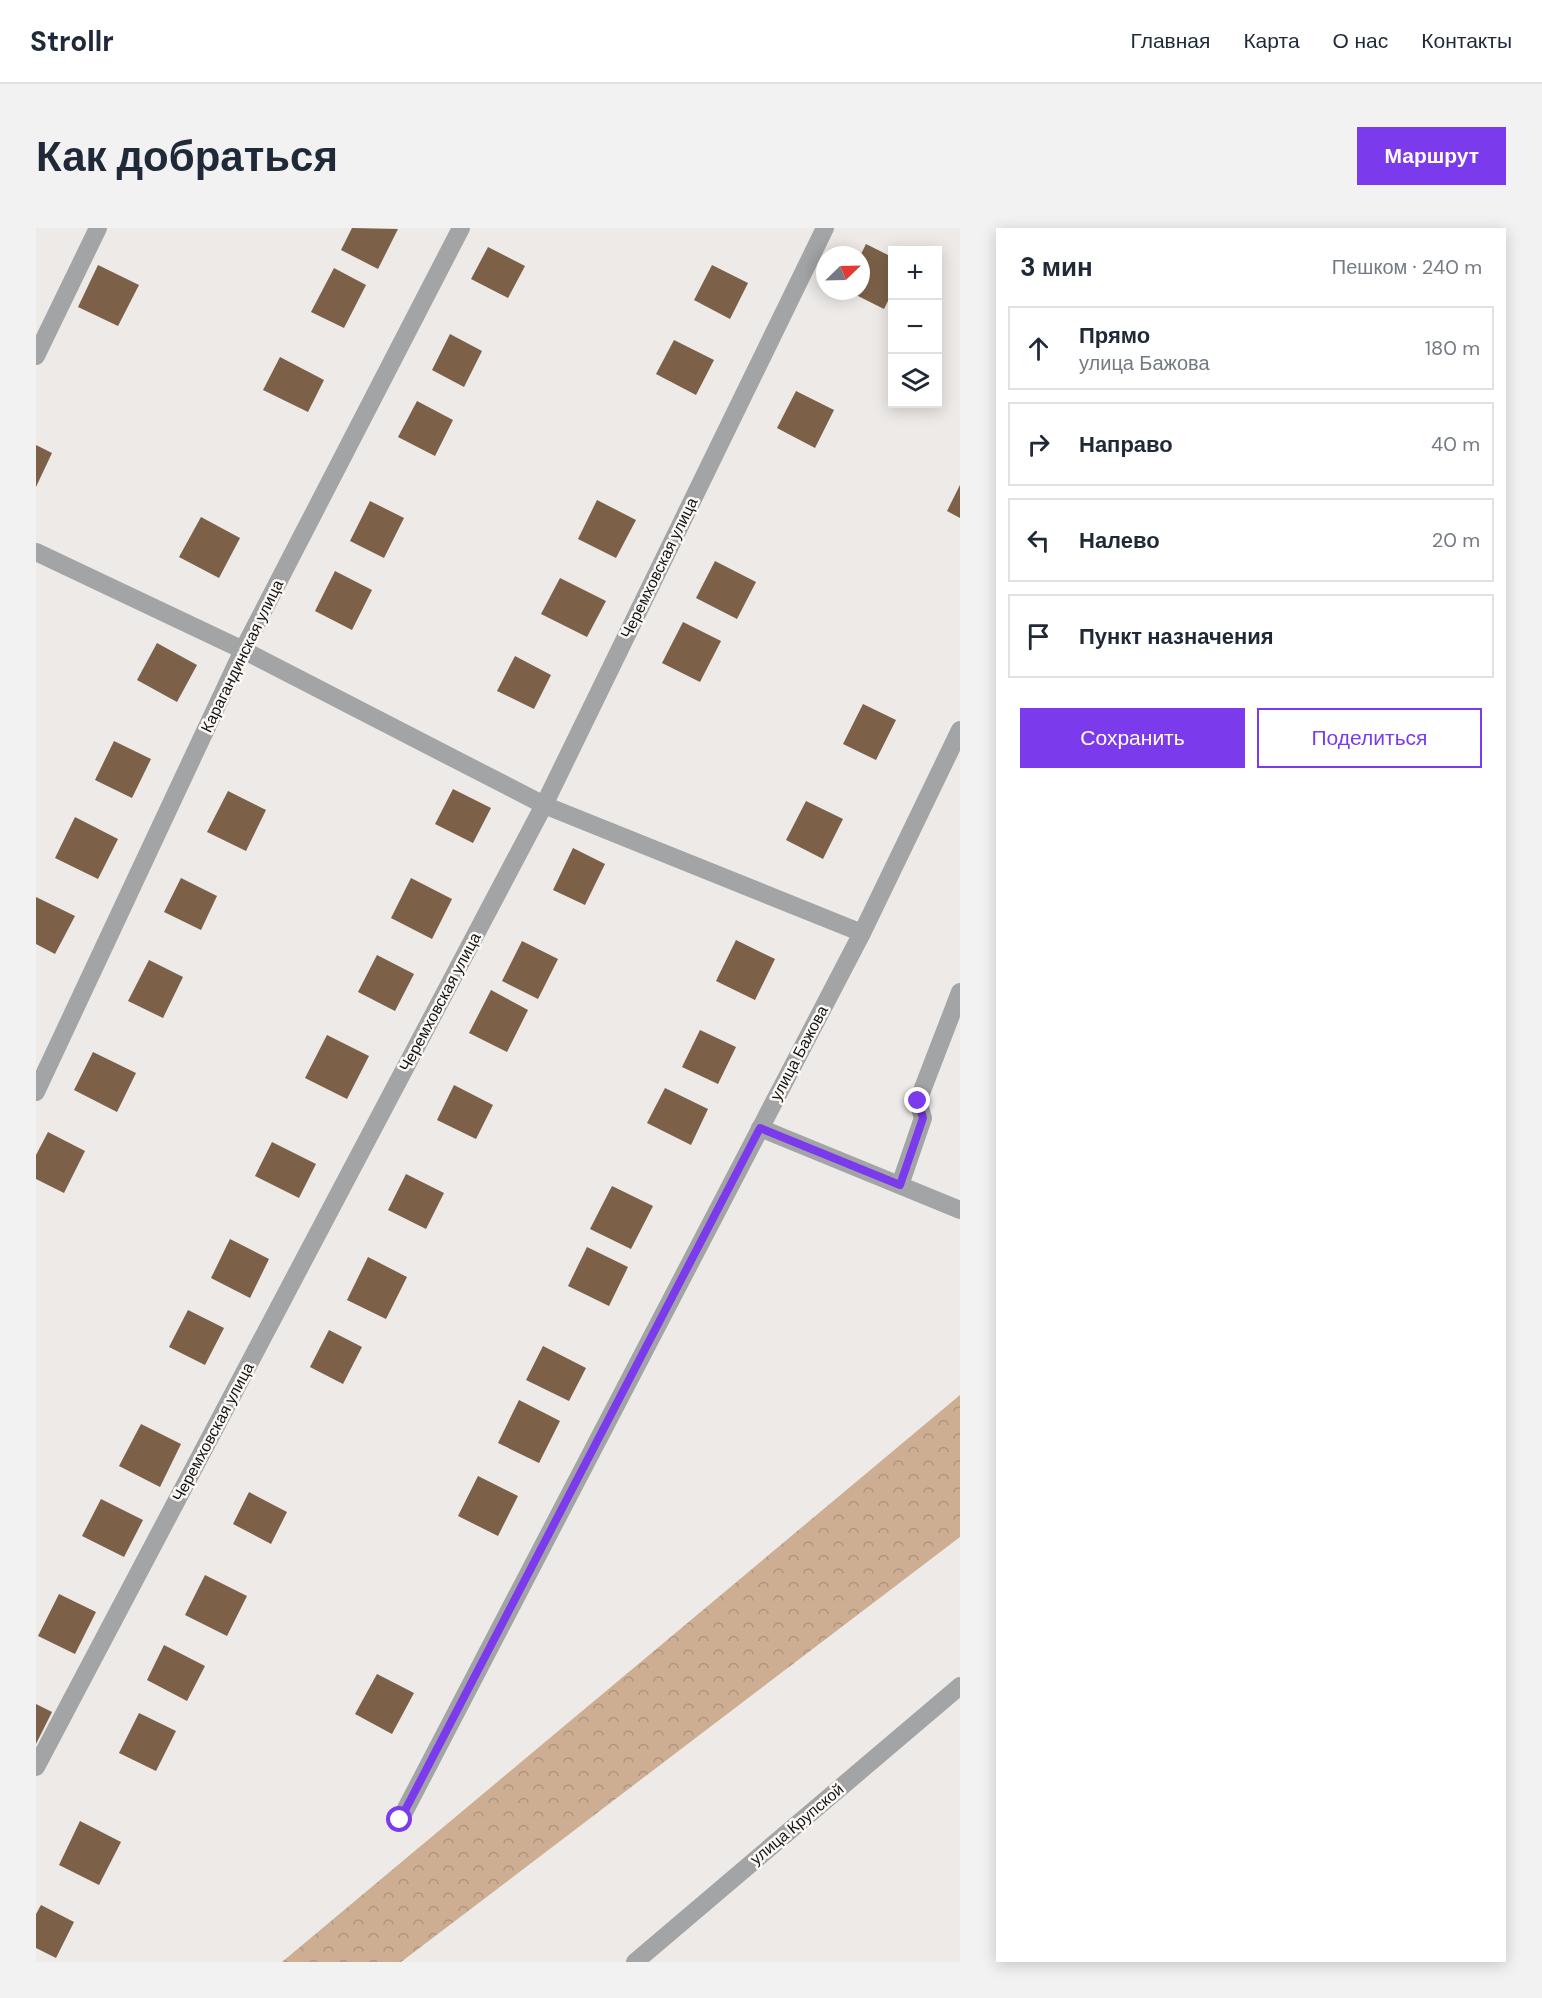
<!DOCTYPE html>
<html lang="ru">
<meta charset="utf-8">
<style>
:root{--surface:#fff;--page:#f2f2f3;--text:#1f2937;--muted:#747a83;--line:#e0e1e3;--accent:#7c3aed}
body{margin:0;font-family:"DM Sans",sans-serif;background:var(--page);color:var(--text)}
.controls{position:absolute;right:18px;top:18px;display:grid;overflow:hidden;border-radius:0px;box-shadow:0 3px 15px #0003}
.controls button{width:54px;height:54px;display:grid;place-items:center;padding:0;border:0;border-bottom:2px solid var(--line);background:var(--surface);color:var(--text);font:30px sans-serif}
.compass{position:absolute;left:780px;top:18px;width:54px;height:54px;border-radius:50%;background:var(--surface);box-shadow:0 3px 15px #0003;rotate:67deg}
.stop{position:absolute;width:18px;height:18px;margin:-14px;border:4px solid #7c3aed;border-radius:50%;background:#fff}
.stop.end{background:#7c3aed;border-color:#fff;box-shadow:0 2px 6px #0008}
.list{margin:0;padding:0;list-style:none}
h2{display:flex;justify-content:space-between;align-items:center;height:78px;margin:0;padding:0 24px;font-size:26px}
h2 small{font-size:20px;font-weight:400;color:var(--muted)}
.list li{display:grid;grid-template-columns:39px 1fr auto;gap:18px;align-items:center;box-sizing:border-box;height:84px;margin:0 12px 12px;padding:0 12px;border:2px solid var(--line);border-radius:0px}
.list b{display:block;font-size:22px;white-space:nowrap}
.list p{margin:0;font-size:20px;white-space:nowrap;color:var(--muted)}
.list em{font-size:20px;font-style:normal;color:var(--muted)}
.actions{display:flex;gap:12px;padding:18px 24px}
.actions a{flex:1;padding:14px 0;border:2px solid var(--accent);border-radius:0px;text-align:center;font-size:21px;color:var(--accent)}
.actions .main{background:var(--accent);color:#fff}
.icon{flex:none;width:33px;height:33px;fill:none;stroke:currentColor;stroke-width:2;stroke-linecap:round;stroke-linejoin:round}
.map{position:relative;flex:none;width:924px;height:1734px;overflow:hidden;border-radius:0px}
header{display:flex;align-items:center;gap:36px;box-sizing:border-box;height:84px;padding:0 30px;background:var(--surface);border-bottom:2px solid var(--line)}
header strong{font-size:28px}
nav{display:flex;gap:33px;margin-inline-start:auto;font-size:21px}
.intro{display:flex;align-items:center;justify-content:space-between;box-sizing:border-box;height:144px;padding:0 36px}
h1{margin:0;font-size:42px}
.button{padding:15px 27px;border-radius:0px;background:var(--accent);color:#fff;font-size:21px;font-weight:700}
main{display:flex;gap:36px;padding:0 36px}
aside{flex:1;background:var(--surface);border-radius:0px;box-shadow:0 3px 15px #0003}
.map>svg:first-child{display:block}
.forest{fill:url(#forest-crowns)}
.building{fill:#7c6148}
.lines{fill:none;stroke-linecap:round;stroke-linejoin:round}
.minor{stroke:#a3a4a5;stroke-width:18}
.route{stroke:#7c3aed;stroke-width:8}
.labels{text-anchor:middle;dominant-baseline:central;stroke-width:5;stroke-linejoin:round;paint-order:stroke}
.street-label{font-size:16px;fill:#171615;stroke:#fbf8f5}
</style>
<header>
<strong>Strollr</strong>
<nav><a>Главная</a><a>Карта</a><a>О нас</a><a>Контакты</a></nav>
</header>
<div class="intro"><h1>Как добраться</h1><a class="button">Маршрут</a></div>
<main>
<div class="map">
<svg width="924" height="1734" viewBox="0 0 924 1734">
<defs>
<pattern id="forest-crowns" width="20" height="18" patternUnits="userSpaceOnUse" patternTransform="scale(1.5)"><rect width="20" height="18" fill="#cdae93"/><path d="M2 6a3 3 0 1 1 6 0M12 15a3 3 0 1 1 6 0" fill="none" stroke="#af957e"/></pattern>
</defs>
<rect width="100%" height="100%" fill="#edeae8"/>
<polygon class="forest" points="924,1167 924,1309 365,1734 246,1734"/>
<g class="building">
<polygon points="316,0 362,1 342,41 305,22"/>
<polygon points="830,16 856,29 856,65 848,81 812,63 825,63 825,26"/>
<polygon points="452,19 489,38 472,70 435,51"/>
<polygon points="62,37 103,57 82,98 42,79"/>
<polygon points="676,37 712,55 694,91 658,72"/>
<polygon points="298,40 330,57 308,100 275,84"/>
<polygon points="414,106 446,123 428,159 396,142"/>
<polygon points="638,112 678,132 660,167 620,146"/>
<polygon points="244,129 288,152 272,184 227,162"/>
<polygon points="760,163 798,182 779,220 741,200"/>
<polygon points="381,173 417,192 399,228 362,209"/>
<polygon points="0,217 16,225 0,259"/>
<polygon points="924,257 924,290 911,283"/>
<polygon points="561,272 600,292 580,330 542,311"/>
<polygon points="334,273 368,290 348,330 314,313"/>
<polygon points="165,289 204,310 183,350 143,329"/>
<polygon points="679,333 720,354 701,391 660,370"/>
<polygon points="299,343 336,362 316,402 279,383"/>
<polygon points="524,350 570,373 551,409 505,386"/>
<polygon points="647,394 685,413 664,454 626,435"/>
<polygon points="121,415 161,437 141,474 101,452"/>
<polygon points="479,428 515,447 498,481 461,463"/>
<polygon points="827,476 860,492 840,532 807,516"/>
<polygon points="78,513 115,531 96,570 59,552"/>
<polygon points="417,561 455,580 437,615 399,596"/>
<polygon points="192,563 230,582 210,623 171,604"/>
<polygon points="770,573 807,591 787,631 750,612"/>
<polygon points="39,589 82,611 62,651 19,630"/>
<polygon points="537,620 569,636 549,677 517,662"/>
<polygon points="145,650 181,668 165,702 128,684"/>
<polygon points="375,650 416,671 396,711 355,690"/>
<polygon points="0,669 39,688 19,726 0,716"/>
<polygon points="700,712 739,731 719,772 680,753"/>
<polygon points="486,713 522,731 502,771 466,753"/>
<polygon points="341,727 378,746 359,783 322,764"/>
<polygon points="113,732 147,749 127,790 92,773"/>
<polygon points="455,762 492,782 471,824 433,805"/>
<polygon points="664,802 700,819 682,856 646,839"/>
<polygon points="291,807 333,828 311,871 269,850"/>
<polygon points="57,824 100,845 81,884 38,862"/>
<polygon points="418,857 457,877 440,911 401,892"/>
<polygon points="629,860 672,881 655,917 611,895"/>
<polygon points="12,904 49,923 28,965 0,951 0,927"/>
<polygon points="236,914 280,936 263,970 219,948"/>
<polygon points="370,946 408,965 390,1001 352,982"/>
<polygon points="576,958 617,978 595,1021 554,1001"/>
<polygon points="194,1011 233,1031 214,1070 175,1050"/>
<polygon points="551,1019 592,1039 573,1078 532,1058"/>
<polygon points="332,1029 371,1049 350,1091 311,1072"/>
<polygon points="152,1082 188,1100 169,1137 133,1119"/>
<polygon points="293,1102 326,1119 307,1156 274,1139"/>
<polygon points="507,1118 550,1140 533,1173 490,1152"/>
<polygon points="483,1172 524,1193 503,1235 462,1215"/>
<polygon points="105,1196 145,1216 124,1259 83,1238"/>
<polygon points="442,1248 482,1268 462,1308 422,1288"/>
<polygon points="213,1264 251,1284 235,1316 197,1296"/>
<polygon points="65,1271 107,1292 88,1329 46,1308"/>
<polygon points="169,1347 211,1368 191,1408 149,1387"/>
<polygon points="23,1366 60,1384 39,1426 2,1408"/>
<polygon points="128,1417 169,1438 151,1473 111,1452"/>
<polygon points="341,1446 378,1465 356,1506 319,1486"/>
<polygon points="0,1476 16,1484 0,1516"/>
<polygon points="103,1485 140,1503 120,1543 83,1525"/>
<polygon points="44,1593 85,1614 63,1657 23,1637"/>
<polygon points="5,1677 38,1694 20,1730 0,1720 0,1686"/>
</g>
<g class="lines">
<g class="minor">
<polyline points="0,128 62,0"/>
<polyline points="0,324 207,422 508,577 826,705"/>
<polyline points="0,864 207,422 425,0"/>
<polyline points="724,900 924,982"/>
<polyline points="864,957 887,890 882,873 924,764"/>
<polyline points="0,1539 508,577 789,0"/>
<polyline points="364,1592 826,705 924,502"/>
<polyline points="599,1734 924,1458"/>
</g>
</g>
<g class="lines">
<polyline class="route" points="364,1592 724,900 864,957 887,890 882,873"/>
</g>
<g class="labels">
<g class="street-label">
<text transform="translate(623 340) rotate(-64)">Черемховская улица</text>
<text transform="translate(206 428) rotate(-64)">Карагандинская улица</text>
<text transform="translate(404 774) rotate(-62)">Черемховская улица</text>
<text transform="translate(763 825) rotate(-62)">улица Бажова</text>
<text transform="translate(177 1204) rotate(-62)">Черемховская улица</text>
<text transform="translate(761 1596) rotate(-40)">улица Крупской</text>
</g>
</g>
</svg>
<div class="controls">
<button>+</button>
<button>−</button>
<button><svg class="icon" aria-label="layers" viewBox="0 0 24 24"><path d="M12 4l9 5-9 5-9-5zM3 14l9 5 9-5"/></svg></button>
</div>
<svg class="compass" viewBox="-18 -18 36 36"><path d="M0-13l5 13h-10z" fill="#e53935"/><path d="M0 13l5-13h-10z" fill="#747a83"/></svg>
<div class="stop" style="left:364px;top:1592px"></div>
<div class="stop end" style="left:882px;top:873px"></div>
</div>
<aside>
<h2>3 мин<small>Пешком · 240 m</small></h2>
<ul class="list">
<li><svg class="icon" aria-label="ahead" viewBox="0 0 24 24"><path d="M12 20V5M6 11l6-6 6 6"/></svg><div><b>Прямо</b><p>улица Бажова</p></div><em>180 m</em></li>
<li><svg class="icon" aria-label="right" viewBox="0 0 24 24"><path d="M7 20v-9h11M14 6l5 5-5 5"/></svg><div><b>Направо</b></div><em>40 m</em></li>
<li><svg class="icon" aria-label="left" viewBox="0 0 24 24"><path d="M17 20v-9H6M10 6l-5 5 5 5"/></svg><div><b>Налево</b></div><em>20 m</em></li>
<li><svg class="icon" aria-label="arrive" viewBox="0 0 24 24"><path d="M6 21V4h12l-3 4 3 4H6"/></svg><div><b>Пункт назначения</b></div></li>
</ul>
<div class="actions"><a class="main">Сохранить</a><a>Поделиться</a></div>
</aside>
</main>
